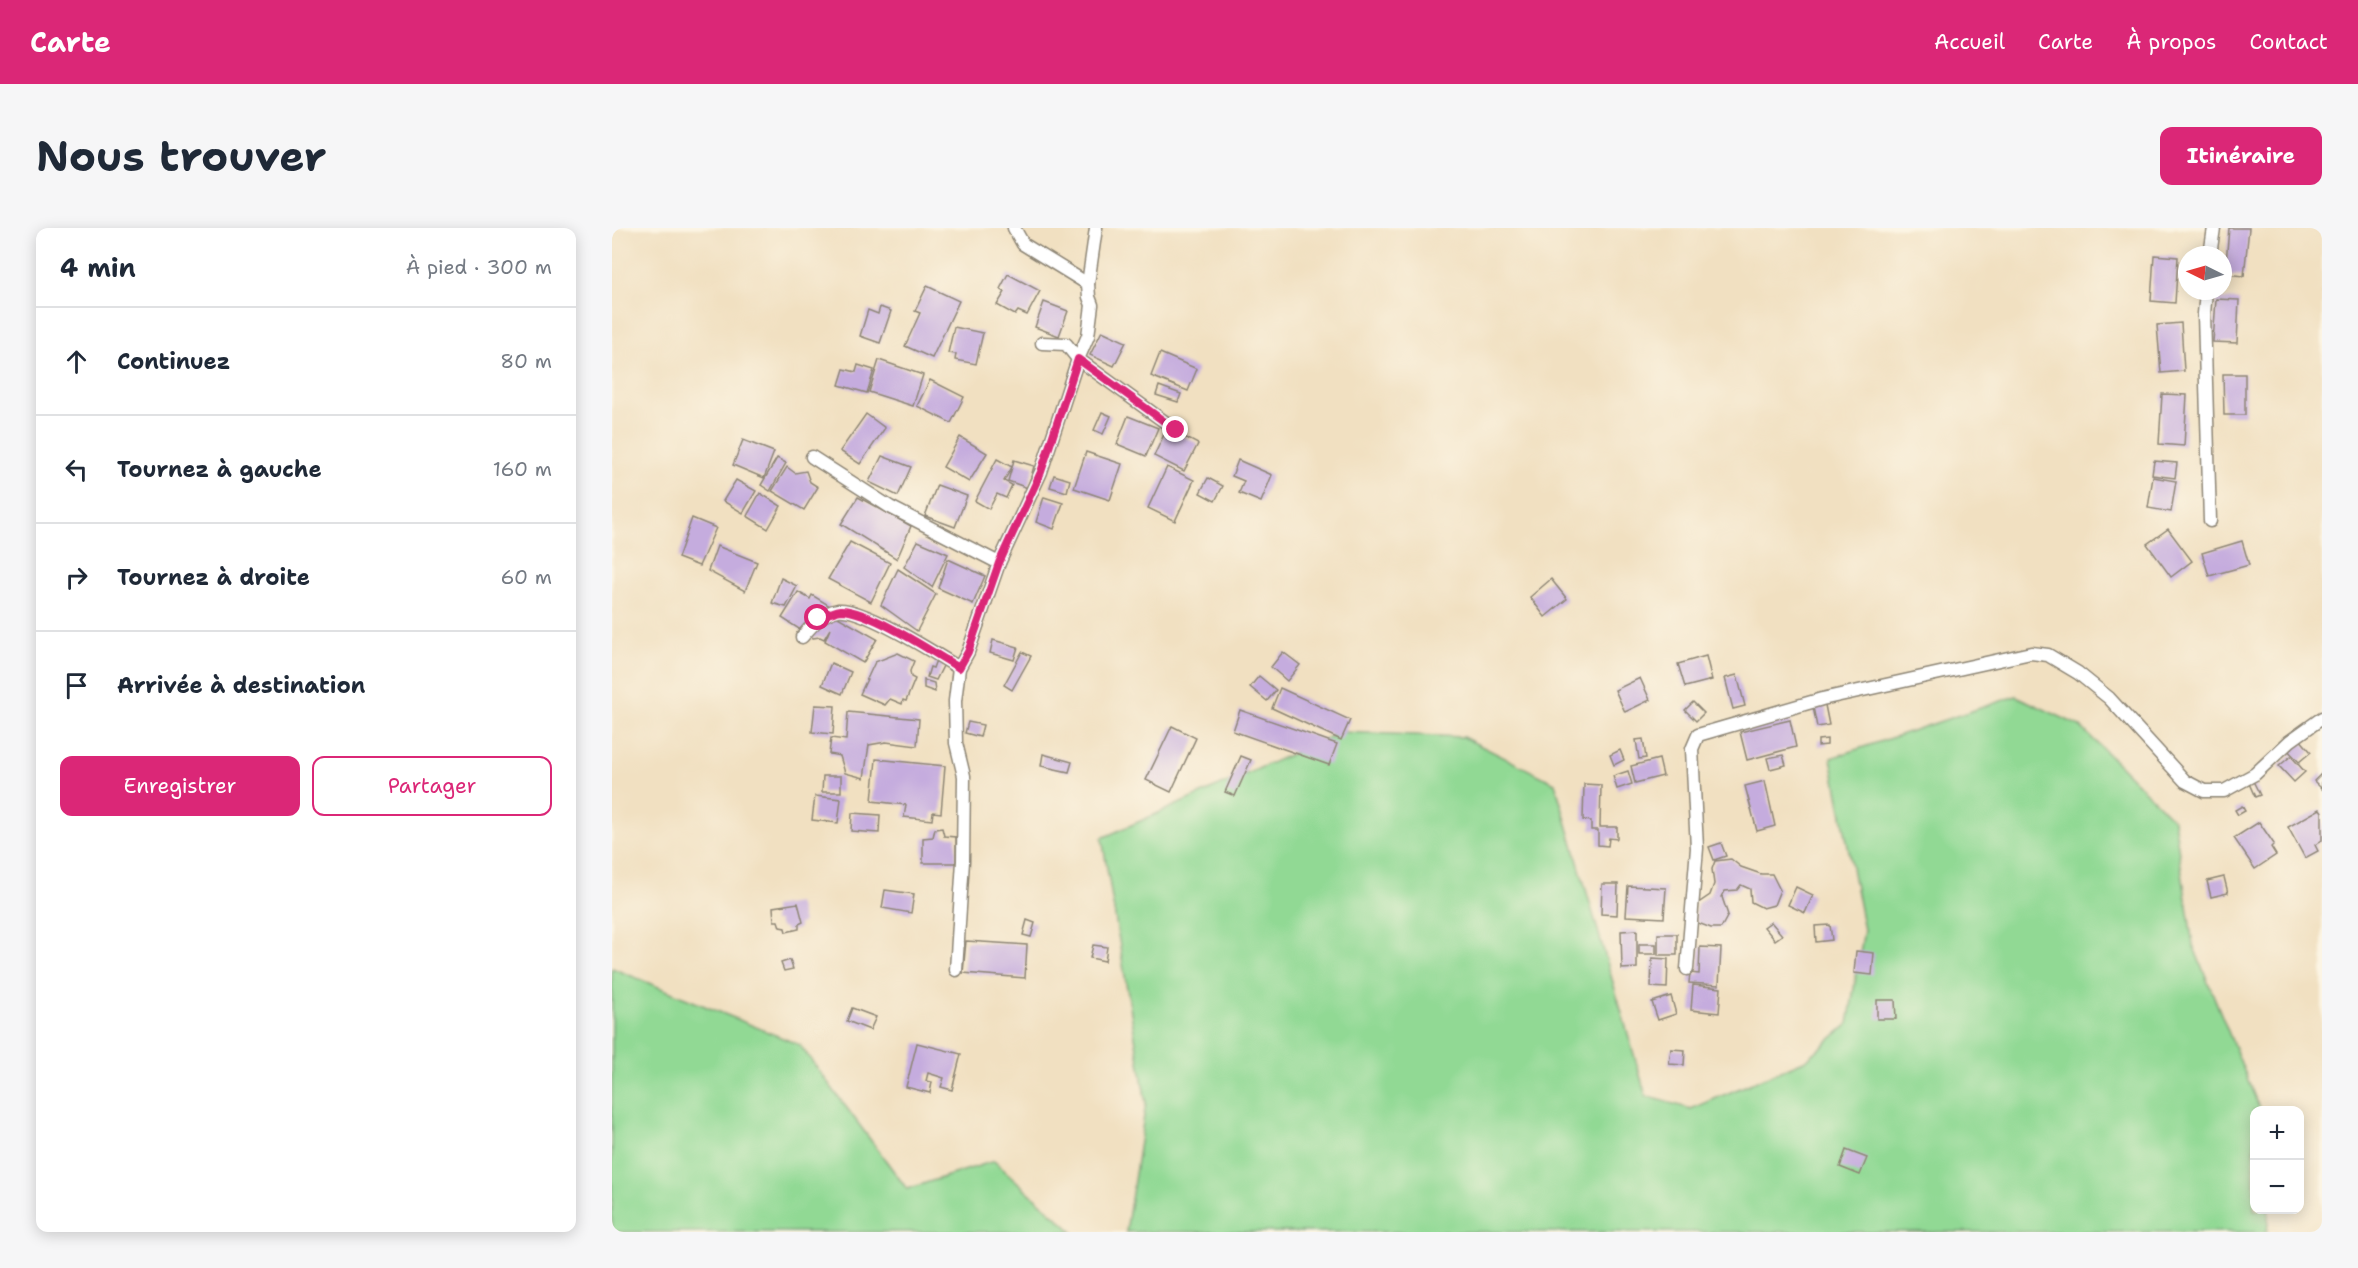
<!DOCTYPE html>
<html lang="fr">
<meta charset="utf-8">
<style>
:root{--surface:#fff;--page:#f6f6f7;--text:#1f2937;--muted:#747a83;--line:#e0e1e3;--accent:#db2777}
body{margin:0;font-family:"Shantell Sans",sans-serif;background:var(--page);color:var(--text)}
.controls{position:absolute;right:18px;bottom:18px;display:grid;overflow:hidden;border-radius:12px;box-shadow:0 3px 15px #0003}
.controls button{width:54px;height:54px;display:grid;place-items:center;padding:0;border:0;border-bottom:2px solid var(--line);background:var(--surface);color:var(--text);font:30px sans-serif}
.compass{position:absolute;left:1566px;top:18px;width:54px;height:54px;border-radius:50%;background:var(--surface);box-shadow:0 3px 15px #0003;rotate:275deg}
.stop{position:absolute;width:18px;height:18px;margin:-14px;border:4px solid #db2777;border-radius:50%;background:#fff}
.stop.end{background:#db2777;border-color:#fff;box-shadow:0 2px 6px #0008}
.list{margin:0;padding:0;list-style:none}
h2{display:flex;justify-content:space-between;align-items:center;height:78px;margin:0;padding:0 24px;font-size:26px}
h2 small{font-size:20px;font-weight:400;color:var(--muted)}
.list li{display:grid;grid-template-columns:39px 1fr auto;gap:18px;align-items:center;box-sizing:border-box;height:108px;padding:0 24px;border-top:2px solid var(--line)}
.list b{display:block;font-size:22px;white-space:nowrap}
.list em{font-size:20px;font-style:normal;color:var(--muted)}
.actions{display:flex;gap:12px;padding:18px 24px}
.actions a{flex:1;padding:14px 0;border:2px solid var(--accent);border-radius:12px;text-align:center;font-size:21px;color:var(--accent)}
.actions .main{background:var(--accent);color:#fff}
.icon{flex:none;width:33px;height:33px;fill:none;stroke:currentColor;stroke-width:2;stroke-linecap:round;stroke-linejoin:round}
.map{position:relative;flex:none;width:1710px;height:1004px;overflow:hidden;border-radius:12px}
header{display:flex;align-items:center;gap:36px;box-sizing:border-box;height:84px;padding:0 30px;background:var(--accent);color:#fff}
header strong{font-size:28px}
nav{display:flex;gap:33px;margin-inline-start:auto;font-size:21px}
.intro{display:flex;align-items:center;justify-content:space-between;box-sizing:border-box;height:144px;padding:0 36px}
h1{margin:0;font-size:42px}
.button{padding:15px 27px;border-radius:12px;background:var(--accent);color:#fff;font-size:21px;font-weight:700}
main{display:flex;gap:36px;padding:0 36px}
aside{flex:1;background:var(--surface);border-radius:12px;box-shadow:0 3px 15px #0003}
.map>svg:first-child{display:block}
.green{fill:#91d994;stroke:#5e8260;stroke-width:1.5}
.building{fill:#c5acde}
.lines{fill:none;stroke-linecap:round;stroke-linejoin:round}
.minor-casing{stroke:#8e8676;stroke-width:15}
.minor{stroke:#fff;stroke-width:12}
.route{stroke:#db2777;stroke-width:8}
</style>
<header>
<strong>Carte</strong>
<nav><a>Accueil</a><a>Carte</a><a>À propos</a><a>Contact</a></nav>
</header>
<div class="intro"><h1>Nous trouver</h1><a class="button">Itinéraire</a></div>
<main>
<aside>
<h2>4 min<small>À pied · 300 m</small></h2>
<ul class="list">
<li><svg class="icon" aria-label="ahead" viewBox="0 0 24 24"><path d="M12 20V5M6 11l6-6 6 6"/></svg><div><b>Continuez</b></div><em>80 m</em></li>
<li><svg class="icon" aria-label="left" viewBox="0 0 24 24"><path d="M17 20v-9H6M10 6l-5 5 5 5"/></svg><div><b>Tournez à gauche</b></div><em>160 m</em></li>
<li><svg class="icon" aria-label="right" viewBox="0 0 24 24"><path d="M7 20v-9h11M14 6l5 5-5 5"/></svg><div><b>Tournez à droite</b></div><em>60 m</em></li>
<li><svg class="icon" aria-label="arrive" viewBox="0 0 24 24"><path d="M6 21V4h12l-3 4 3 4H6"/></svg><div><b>Arrivée à destination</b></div></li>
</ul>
<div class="actions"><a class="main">Enregistrer</a><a>Partager</a></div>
</aside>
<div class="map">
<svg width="1710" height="1004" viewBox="0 0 1710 1004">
<rect width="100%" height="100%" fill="#fcf5e5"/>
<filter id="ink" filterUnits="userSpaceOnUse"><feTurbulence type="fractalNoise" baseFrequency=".0167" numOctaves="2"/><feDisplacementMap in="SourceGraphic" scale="12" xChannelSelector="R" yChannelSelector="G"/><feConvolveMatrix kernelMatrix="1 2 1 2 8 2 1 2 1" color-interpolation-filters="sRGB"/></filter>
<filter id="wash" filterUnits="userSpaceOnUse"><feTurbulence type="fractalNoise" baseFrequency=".008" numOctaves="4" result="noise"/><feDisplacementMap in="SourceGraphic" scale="24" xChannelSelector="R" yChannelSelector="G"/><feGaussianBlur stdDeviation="1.35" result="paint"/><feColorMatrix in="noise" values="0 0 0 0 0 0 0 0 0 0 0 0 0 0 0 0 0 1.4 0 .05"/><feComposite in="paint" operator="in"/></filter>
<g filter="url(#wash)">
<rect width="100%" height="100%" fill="#f1e0c1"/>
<g class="green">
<polygon points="1404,468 1468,498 1562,592 1581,717 1648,882 1642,882 1642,982 1657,982 1655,1004 514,1004 534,875 490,610 729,504 851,509 943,555 1034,868 1079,881 1194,832 1236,796 1252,702 1219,530"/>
<polygon points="0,740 188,817 295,961 382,933 461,1004 0,1004"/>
</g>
<g id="blocks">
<g class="building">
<polygon points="1617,0 1637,0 1632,48 1613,46"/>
<polygon points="1542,27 1566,29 1563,75 1539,73"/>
<polygon points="396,46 428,63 415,87 406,83 403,87 385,77 393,64 388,61"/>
<polygon points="315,58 347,73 320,130 293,118 308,85 303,83"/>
<polygon points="1604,71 1627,72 1625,115 1601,114"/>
<polygon points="432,74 456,83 447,108 423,99"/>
<polygon points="268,79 279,83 268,115 248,108 256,82 266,86"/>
<polygon points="1569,95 1572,143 1549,145 1545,97"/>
<polygon points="342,99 371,105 364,136 343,132 344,126 336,125"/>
<polygon points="490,103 514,114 502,138 478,127"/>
<polygon points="548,125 585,141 576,163 539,148"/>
<polygon points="267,132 311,147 301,178 257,164"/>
<polygon points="246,137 262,142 255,165 227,157 232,141 244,144"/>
<polygon points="1611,146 1633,146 1633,187 1612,187"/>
<polygon points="318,152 352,169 339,195 305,178"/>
<polygon points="547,158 569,166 566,174 544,167"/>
<polygon points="1550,166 1575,167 1572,218 1547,216"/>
<polygon points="490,184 499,188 491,206 482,202"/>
<polygon points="254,186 273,200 248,236 228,223"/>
<polygon points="516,188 546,200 534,228 505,216"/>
<polygon points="555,200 586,216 572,243 542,228"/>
<polygon points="348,209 375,225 357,254 331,239"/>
<polygon points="131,212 162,224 152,250 121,237"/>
<polygon points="474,224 510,236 498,272 462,260"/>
<polygon points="270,228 299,239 286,268 257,254"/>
<polygon points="165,230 174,235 158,263 149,257"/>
<polygon points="385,231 400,239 392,253 400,257 394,270 385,266 377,281 363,273"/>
<polygon points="402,232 422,238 416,260 396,253"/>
<polygon points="626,232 660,247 649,274 627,265 632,253 620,248"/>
<polygon points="1542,233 1565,235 1563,250 1540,247"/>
<polygon points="175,239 183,245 194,243 198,254 206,259 192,282 160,263"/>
<polygon points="555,239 582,252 563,293 536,280"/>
<polygon points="442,247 458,252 455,264 438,259"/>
<polygon points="1541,249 1564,253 1559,284 1536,280"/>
<polygon points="596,250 611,258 603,273 588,265"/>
<polygon points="124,252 144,263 131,285 111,273"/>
<polygon points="325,257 355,268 343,299 313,288"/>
<polygon points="148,265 169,278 156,301 135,288"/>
<polygon points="246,269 299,298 285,331 229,296"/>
<polygon points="432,269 451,275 442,301 424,294"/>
<polygon points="80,290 104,300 87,338 66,330"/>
<polygon points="1556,301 1580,333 1559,349 1535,316"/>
<polygon points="306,313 336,326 320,359 292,339"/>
<polygon points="1630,313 1637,337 1597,348 1590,325"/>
<polygon points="238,314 278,335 259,374 216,351"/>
<polygon points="105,318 145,334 133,363 96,343"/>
<polygon points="336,331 373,348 361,376 326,360"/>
<polygon points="286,341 324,366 305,403 269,377"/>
<polygon points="169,350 185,358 174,379 160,375"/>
<polygon points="939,351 955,371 933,389 918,369"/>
<polygon points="186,364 198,371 200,367 218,378 215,383 265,411 251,435 213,413 218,401 212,411 208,409 201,410 170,390"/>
<polygon points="381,412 406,419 402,432 378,425"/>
<polygon points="410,424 419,428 400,462 392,457"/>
<polygon points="671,424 688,437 675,453 659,439"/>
<polygon points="286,425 302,433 298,443 299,449 303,451 294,473 291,472 290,476 278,471 273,477 248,466 263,434"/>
<polygon points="1094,428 1100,452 1073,459 1066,436"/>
<polygon points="324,432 332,436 324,452 315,449 318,439 321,440"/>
<polygon points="219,435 239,444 230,466 210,457"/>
<polygon points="1125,447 1133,478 1121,481 1113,450"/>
<polygon points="647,448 664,462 655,473 638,459"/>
<polygon points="1028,450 1038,472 1013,484 1003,462"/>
<polygon points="312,452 322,455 323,464 312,460"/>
<polygon points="668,460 738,492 729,512 660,480"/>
<polygon points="1081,474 1092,485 1084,493 1073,482"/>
<polygon points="203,477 223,478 221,506 200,504"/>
<polygon points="1213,477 1217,497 1205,499 1201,479"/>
<polygon points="628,482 725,516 717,537 621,503"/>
<polygon points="236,484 307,491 305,518 274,514 257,517 252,550 233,545 228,528 217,526 219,510 234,512"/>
<polygon points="1178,492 1184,519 1135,532 1128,504"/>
<polygon points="356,494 371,497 368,509 353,505"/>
<polygon points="560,498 584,510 559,564 534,552"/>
<polygon points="1686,509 1699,524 1687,534 1674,520"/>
<polygon points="1031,511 1034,530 1027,531 1024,512"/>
<polygon points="1215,511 1215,517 1206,518 1206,512"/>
<polygon points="1008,522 1012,532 1002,537 998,527"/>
<polygon points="431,526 460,534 457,544 429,538"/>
<polygon points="1171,527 1174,537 1158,541 1155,530"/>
<polygon points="629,528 639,532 623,568 613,564"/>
<polygon points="1679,528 1693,544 1682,554 1667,538"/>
<polygon points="264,531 333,538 329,585 321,584 320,592 292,589 294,577 260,573"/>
<polygon points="1047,531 1051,548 1023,555 1019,538"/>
<polygon points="1016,543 1020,556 1005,561 1001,548"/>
<polygon points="1710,545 1710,561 1702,553"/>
<polygon points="211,548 229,548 229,564 210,564"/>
<polygon points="1640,551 1648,567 1643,569 1636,553"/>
<polygon points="1153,553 1163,598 1145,603 1133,558"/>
<polygon points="972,556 989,557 988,599 1005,599 1005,611 997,610 996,618 986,617 986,602 979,602 979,593 971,592"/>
<polygon points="203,568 229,571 226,595 200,592"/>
<polygon points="1630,578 1633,583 1626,587 1623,582"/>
<polygon points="1708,581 1710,584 1710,612 1703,617 1706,623 1693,630 1676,599"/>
<polygon points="240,585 268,587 267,605 239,603"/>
<polygon points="1647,594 1662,616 1659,619 1664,627 1643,641 1622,610"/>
<polygon points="330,600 332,608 344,609 344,635 311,635 311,610 321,609 323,601"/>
<polygon points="1109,615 1114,628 1102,632 1097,619"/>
<polygon points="1119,631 1129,639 1149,646 1160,646 1168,662 1162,677 1151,680 1139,674 1138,661 1129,657 1125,662 1113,663 1110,669 1116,687 1109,700 1099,700 1086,695 1083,687 1085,676 1098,667 1102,656 1100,641 1103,633"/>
<polygon points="1612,649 1616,665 1599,669 1595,653"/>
<polygon points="990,656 1006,656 1005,687 989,686"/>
<polygon points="1016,658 1054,660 1052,690 1014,688"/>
<polygon points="1184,659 1201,667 1193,685 1176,677"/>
<polygon points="273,662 302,666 299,685 270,680"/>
<polygon points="186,675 191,694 187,696 187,701 174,704 173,700 168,699 166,693 162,693 161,679"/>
<polygon points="415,692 423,695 419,709 411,707"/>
<polygon points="1159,694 1170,707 1163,712 1152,699"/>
<polygon points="1218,697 1220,712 1204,714 1203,698"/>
<polygon points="1025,702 1025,740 1010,741 1009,703"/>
<rect x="1046" y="706" width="19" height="21"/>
<polygon points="354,713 415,717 413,750 351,745"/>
<rect x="1027" y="716" width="17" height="10"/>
<polygon points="481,717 495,719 493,733 478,730"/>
<polygon points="1088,719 1109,720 1107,757 1077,755 1078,745 1087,746"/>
<polygon points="1244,723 1262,725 1260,747 1242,745"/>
<polygon points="1040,730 1056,731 1055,760 1039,759"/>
<polygon points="178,732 181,741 172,743 169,735"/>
<polygon points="1081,757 1109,760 1107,785 1079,782"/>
<polygon points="1059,768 1064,786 1046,792 1040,774"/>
<polygon points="1265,772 1283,772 1284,791 1265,791"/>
<polygon points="240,780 264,789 258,802 235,793"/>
<polygon points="305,815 349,826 340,862 329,859 332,850 316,845 314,853 320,854 318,865 294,859"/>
<polygon points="1059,821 1073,822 1072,837 1057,836"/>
<polygon points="1234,922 1255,930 1248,947 1228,939"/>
</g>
</g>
</g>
<g filter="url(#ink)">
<use href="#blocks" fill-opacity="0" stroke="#8e8676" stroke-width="1.5"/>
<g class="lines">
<defs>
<g id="minor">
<polyline points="1598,27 1602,0"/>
<polyline points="476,56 484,0"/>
<polyline points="1594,63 1592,86 1598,293"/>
<polyline points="430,115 454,116 466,131 564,202"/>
<polyline points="200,229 278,279 387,335"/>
<path d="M190,409C200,397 210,385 226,382C251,379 324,426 347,440"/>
<polyline points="1075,741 1085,620 1080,521 1086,507 1210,471 1419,425 1436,427 1466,445 1497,470 1573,553 1592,563 1612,563 1643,546 1678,513 1710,490"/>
<polyline points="344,742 351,633 352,548 344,515 343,473 347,440 356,424 387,335 429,244 466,131 476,108 480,77 477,69 476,56 411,16 402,0"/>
</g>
</defs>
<use href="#minor" class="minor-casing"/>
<use href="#minor" class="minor"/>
</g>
</g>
<g class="lines" filter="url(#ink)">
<path class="route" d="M206,390C213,387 222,383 229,382C257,382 321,424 347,440L356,424L387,335L429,244L466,131L564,202"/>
</g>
</svg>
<div class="controls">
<button>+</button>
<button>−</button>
</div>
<svg class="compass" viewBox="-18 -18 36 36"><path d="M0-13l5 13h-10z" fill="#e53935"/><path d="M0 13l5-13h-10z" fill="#747a83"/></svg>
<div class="stop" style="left:206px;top:390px"></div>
<div class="stop end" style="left:564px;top:202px"></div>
</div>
</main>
